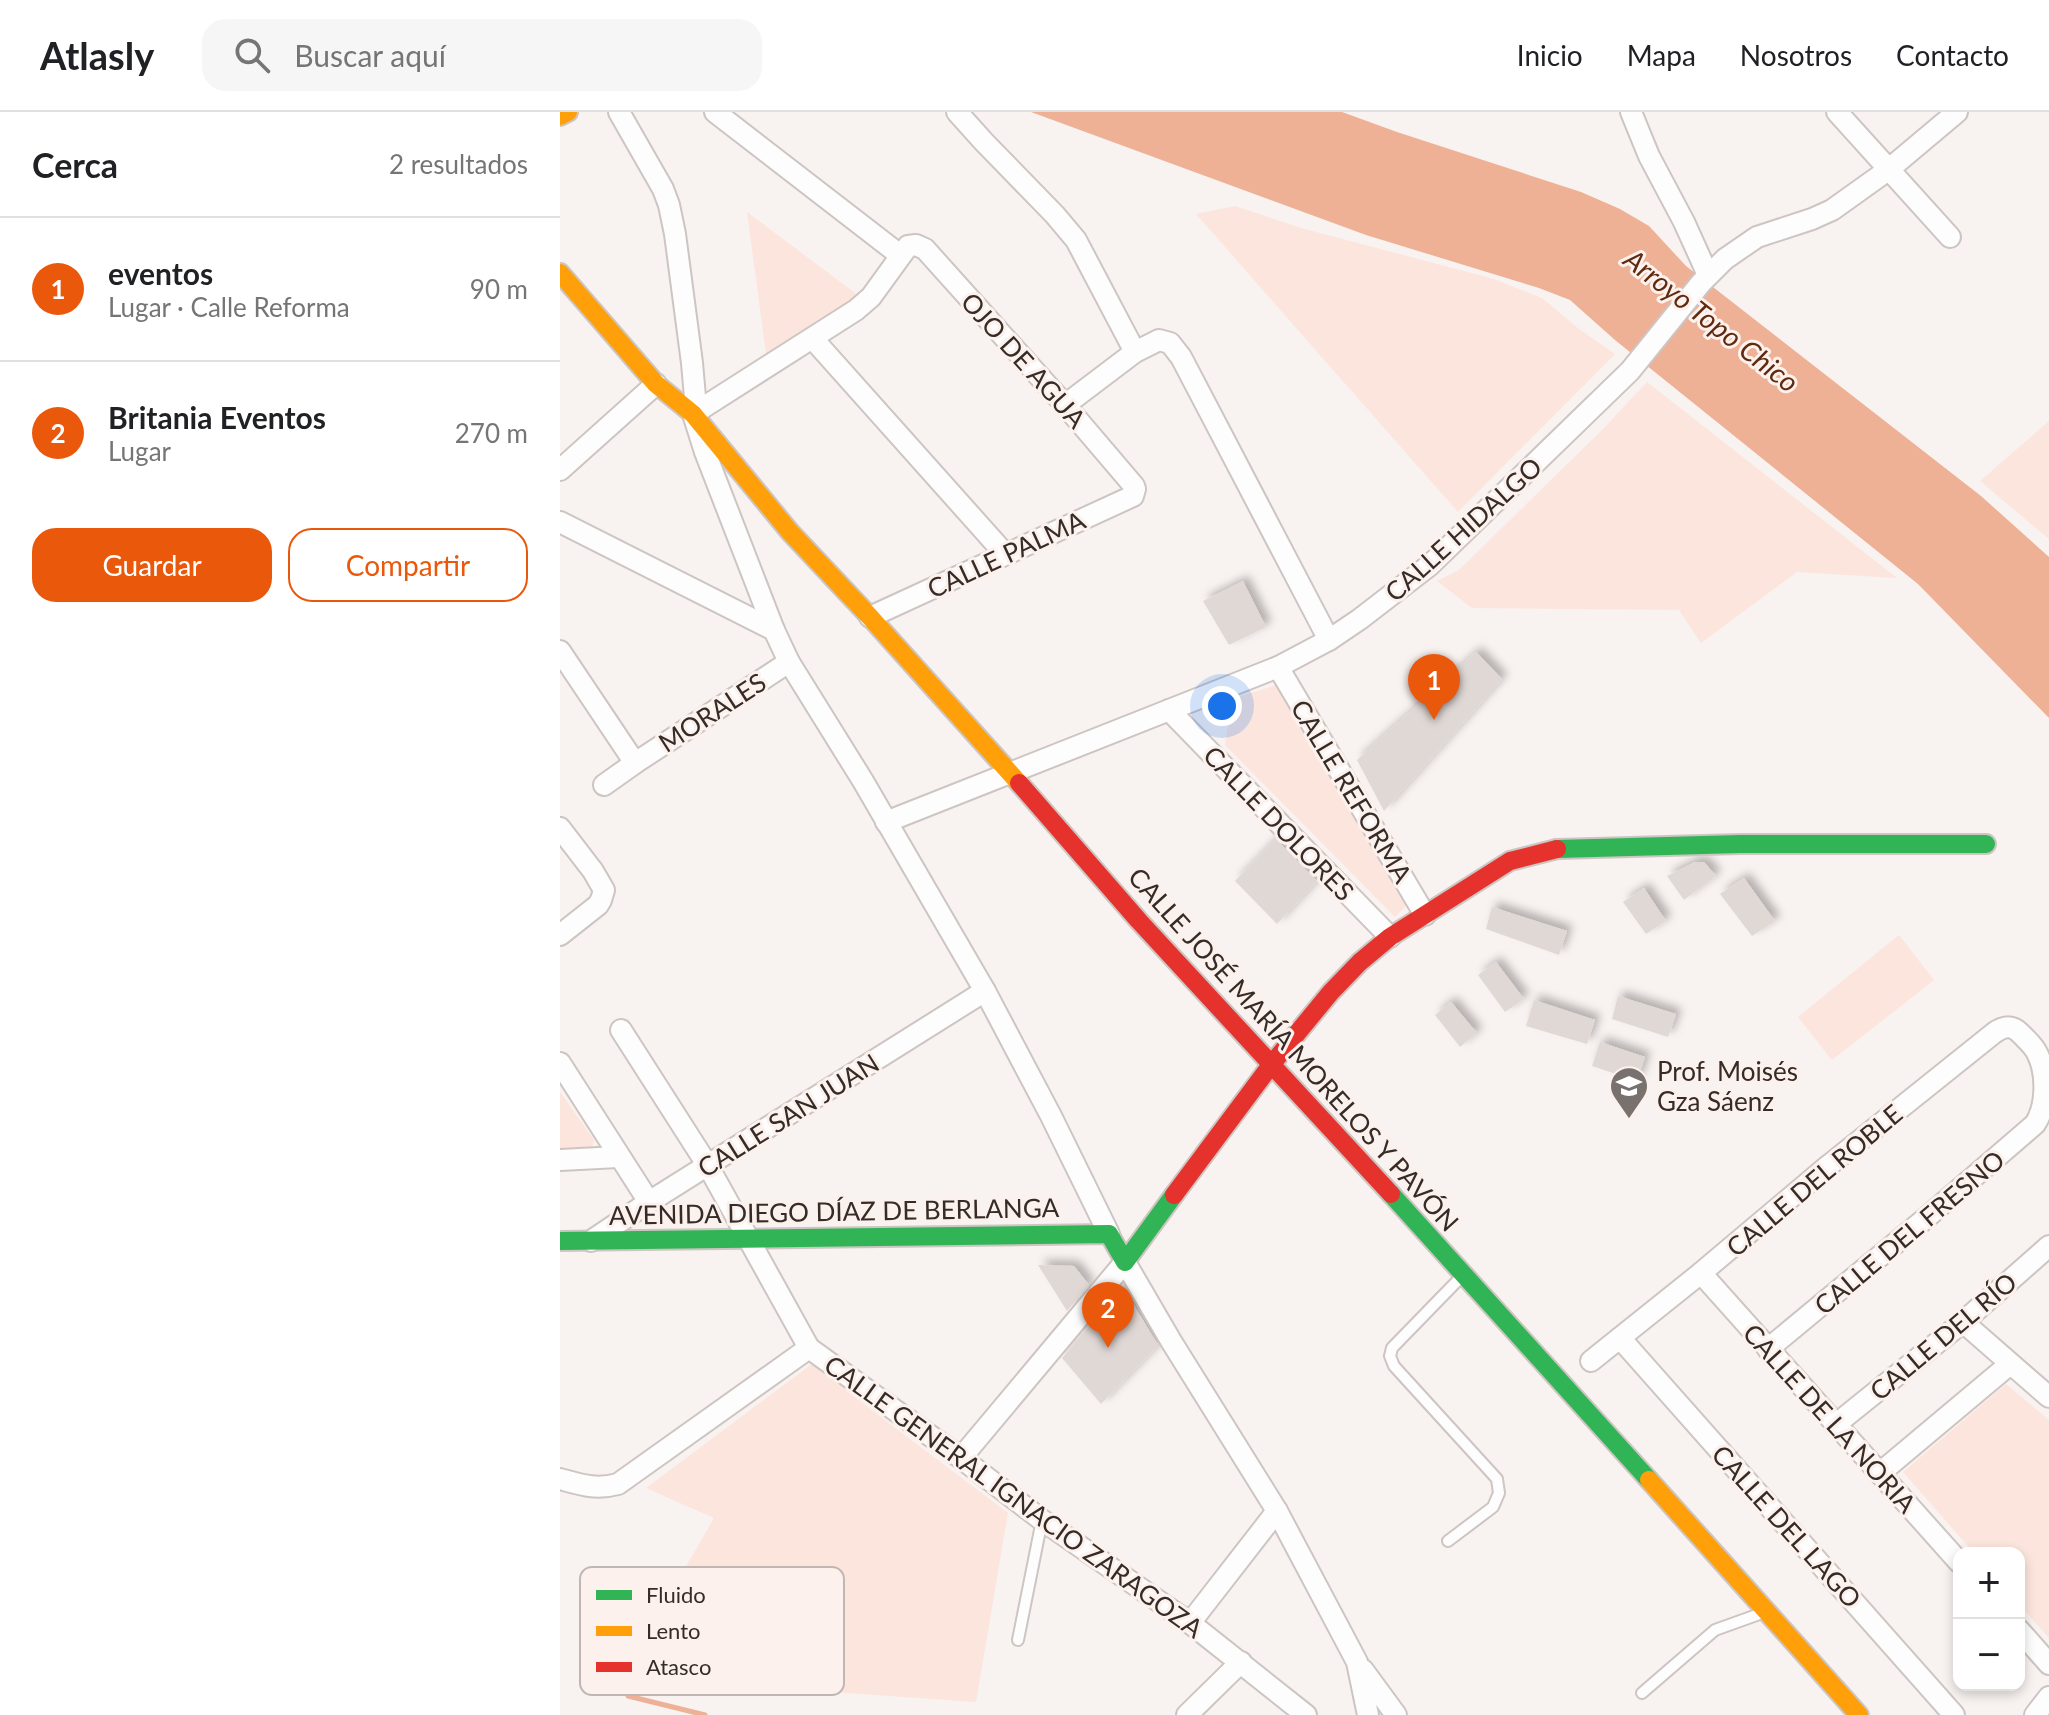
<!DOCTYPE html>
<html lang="es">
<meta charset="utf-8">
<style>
:root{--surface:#fff;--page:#f6f6f6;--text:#202124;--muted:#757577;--line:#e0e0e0;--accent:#ea580c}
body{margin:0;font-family:Lato,sans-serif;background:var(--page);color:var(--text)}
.controls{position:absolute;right:24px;bottom:24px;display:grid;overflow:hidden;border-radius:16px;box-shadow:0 4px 12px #0003}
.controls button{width:72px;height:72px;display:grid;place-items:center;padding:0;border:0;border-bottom:2px solid var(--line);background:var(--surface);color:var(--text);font:40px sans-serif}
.you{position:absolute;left:662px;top:594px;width:28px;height:28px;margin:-20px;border:6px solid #fff;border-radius:50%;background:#1a73e8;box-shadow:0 0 0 12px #1a73e833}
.badge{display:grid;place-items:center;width:52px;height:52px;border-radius:50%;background:var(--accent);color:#fff;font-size:26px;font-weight:700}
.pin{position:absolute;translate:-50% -66px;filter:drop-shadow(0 2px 4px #0008)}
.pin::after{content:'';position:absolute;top:42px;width:28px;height:24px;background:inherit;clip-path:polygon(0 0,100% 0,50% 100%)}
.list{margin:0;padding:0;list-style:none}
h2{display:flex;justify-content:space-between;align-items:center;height:104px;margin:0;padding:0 32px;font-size:34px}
h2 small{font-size:26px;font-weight:400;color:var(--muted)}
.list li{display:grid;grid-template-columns:52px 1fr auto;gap:24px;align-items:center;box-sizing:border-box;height:144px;padding:0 32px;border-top:2px solid var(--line)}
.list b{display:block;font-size:30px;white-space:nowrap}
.list p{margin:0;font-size:26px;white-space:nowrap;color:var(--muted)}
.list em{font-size:26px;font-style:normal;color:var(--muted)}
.actions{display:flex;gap:16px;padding:24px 32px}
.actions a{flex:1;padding:18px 0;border:2px solid var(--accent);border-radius:24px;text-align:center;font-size:28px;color:var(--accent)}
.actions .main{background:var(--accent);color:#fff}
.icon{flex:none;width:44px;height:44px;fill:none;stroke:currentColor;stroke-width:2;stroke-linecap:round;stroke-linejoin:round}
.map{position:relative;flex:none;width:1489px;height:1603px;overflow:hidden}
header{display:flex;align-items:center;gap:48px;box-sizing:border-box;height:112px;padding:0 40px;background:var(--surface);border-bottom:2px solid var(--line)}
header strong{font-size:38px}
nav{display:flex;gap:44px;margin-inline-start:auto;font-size:28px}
.search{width:560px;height:72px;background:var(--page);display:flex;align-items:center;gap:20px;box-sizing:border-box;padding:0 28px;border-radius:24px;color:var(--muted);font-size:30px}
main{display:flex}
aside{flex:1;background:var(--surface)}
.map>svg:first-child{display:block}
.green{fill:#fce5dc}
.water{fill:#eeb195}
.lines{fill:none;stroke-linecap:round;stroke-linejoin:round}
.stream{stroke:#eeb195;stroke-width:5}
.building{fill:#e0d8d5;filter:url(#shadow)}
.lane-casing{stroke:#cdc5c2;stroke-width:14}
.street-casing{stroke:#cdc5c2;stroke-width:24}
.fast-casing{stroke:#cdc5c2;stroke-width:22}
.slow-casing{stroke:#cdc5c2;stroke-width:22}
.jam-casing{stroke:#cdc5c2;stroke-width:22}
.lane{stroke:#fefdfd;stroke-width:10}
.street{stroke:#fefdfd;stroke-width:20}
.fast{stroke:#30b455;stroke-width:18}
.slow{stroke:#ff9f0a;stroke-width:18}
.jam{stroke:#e5322d;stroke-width:18}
.labels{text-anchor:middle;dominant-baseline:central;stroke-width:6;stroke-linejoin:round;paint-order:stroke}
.street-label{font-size:26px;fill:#352c27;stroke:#fcf1ed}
.poi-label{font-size:26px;fill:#352c27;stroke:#fcf1ed;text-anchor:start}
.water-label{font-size:28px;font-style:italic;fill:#602a0f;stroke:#fcf1ed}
.key{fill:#fcf1ed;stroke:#c0b6b2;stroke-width:2}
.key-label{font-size:22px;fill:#352c27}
</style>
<header>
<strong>Atlasly</strong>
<div class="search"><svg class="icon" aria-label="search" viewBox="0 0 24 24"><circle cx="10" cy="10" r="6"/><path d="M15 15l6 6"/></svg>Buscar aquí</div>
<nav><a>Inicio</a><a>Mapa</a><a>Nosotros</a><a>Contacto</a></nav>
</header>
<main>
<aside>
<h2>Cerca<small>2 resultados</small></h2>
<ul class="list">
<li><span class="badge">1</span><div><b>eventos</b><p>Lugar · Calle Reforma</p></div><em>90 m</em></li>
<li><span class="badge">2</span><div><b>Britania Eventos</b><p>Lugar</p></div><em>270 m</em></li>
</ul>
<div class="actions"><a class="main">Guardar</a><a>Compartir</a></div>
</aside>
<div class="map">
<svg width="1489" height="1603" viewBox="0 0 1489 1603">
<defs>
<filter id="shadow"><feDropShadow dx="5.5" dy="-5.5" stdDeviation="4" flood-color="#0004"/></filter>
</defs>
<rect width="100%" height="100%" fill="#f8f2f0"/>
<g class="green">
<polygon points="675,94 741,116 934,167 982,186 1019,217 1055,242 898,400 636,102"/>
<polygon points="187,100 299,184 206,242"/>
<polygon points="1087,270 1337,466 1237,460 1141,531 1119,498 912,496 877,469 899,458 1041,319"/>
<polygon points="1489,309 1489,427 1420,369"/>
<polygon points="723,571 849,791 835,805 665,633 672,587"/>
<polygon points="1339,823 1374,868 1272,948 1238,905"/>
<polygon points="0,980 34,1028 32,1036 24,1043 0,1044"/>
<polygon points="256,1249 272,1268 448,1401 416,1590 62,1565 154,1406 86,1376"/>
<polygon points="1446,1272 1489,1308 1489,1526 1459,1492 1459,1441 1414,1441 1343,1360"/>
</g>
<polygon class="water" points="471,0 782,0 837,20 1021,80 1060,97 1089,114 1126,154 1421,384 1489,445 1489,606 1358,472 1055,228 1010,188 979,176 806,123"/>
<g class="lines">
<polyline class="stream" points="68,1584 145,1603"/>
</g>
<g class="building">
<polygon points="683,469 706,515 669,533 643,489"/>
<polygon points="916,540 942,567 824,699 797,648"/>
<polygon points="716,727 757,769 717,812 675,769"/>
<polygon points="1135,750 1144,750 1156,764 1124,788 1107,764"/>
<polygon points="1184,766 1215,809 1192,824 1160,782"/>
<polygon points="1084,776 1106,809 1086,822 1063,790"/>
<polygon points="932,795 1007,819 999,843 926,817"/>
<polygon points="936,850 964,887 945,900 918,863"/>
<polygon points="1058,884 1116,902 1108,925 1052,907"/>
<polygon points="974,888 1035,908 1027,932 966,914"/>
<polygon points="891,890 917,921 900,935 875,903"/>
<polygon points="1040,930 1085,945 1077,969 1032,954"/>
<polygon points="478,1153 514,1154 529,1173 507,1199"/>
<polygon points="562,1174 598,1233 541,1292 502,1246"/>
</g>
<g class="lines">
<defs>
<g id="lane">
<polyline points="888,1429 933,1395 939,1381 937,1367 834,1254 830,1244 832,1236 903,1163"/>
<polyline points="458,1528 482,1408"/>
<polyline points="1082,1581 1155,1518 1205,1500"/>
</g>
<g id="street">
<polyline points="59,0 103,77 109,93 115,122 132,251 135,285 133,302 145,340 214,518 229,550 303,669 425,879 491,1004 549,1122"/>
<polyline points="155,0 340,143"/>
<polyline points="397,0 424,30 495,103 516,128 575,240"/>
<polyline points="1071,0 1089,44 1124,110 1148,163"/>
<polyline points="1277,0 1390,125"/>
<polyline points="253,227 445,442"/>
<polyline points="505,293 575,240 599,228 610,231 621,245 769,528"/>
<polyline points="133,302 296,198 311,185 348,134 356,133 365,137 505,293 574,374 575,377 573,384 310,505"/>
<polyline points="0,358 96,272"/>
<polyline points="0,410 214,518"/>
<polyline points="0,539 75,651"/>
<polyline points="718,555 865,803"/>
<polyline points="609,598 830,825"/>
<polyline points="44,673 75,651 229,550"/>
<polyline points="326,710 718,555 769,528 800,507 870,453 1070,259 1141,171 1165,147 1197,125 1252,107 1272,98 1328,58 1397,0"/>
<polyline points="0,716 33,759 44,778 41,788 38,793 0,823"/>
<polyline points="61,918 148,1054 249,1236 401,1346 482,1408 630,1511 746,1603"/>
<polyline points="0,951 89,1090"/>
<polyline points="0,1048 58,1045"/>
<polyline points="31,1129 89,1090 425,879"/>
<polyline points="1141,1161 1399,1450"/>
<polyline points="1403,1210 1489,1285"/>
<polyline points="1060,1226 1394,1603"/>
<path d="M1031,1249L1141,1161L1268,1054L1434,921C1445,913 1453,913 1462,923C1468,929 1475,935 1478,943C1487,962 1487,994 1475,1012L1366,1106L1208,1237"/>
<polyline points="1275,1313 1403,1210 1489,1134"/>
<polyline points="401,1346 565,1150 611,1229 717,1399 797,1550 808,1603"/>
<polyline points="1320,1361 1450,1252"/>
<path d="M0,1367C22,1373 36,1378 58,1372L249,1236"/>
<polyline points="630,1511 717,1399"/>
<polyline points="1459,1518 1489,1552"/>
<polyline points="803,1558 836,1603"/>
<polyline points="627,1603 681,1550"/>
<polyline points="1475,1603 1489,1585"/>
</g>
<g id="fast">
<polyline points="997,737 1180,732 1426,732"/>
<polyline points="831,1082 1089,1368"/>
<polyline points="0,1129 549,1122 565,1150 614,1083"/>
</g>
<g id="slow">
<polyline points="0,4 8,0"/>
<polyline points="0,161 96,272 133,302 230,420 310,505 459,671"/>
<polyline points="1089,1368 1299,1603"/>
</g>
<g id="jam">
<polyline points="459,671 579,809 831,1082"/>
<polyline points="614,1083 711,953 771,880 800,850 830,825 950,749 997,737"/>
</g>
</defs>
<use href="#lane" class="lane-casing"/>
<use href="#street" class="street-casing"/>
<use href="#fast" class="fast-casing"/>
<use href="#slow" class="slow-casing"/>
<use href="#jam" class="jam-casing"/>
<use href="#lane" class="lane"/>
<use href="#street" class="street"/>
<use href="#fast" class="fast"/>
<use href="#slow" class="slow"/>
<use href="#jam" class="jam"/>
</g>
<defs>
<symbol id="school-pin" viewBox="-11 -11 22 30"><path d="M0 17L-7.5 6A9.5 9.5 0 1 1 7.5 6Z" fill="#79716d" stroke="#fcf1ed"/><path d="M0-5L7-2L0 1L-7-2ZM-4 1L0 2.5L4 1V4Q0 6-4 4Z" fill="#fff"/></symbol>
</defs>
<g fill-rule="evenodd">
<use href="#school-pin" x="1047" y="952" width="44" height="60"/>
</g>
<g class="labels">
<g class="street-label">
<text transform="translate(464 248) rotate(48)">OJO DE AGUA</text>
<text transform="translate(903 417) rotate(-42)">CALLE HIDALGO</text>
<text transform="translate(446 442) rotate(-25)">CALLE PALMA</text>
<text transform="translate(152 600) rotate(-33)">MORALES</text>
<text transform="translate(792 679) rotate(59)">CALLE REFORMA</text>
<text transform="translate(719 711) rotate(46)">CALLE DOLORES</text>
<text transform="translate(734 937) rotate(48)">CALLE JOSÉ MARÍA MORELOS Y PAVÓN</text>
<text transform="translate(228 1003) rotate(-32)">CALLE SAN JUAN</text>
<text transform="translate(1254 1068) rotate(-40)">CALLE DEL ROBLE</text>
<text transform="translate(274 1099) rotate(-1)">AVENIDA DIEGO DÍAZ DE BERLANGA</text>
<text transform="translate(1349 1120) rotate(-40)">CALLE DEL FRESNO</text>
<text transform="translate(1383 1224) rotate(-40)">CALLE DEL RÍO</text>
<text transform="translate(1270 1306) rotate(48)">CALLE DE LA NORIA</text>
<text transform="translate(454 1384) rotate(36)">CALLE GENERAL IGNACIO ZARAGOZA</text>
<text transform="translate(1227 1414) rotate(48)">CALLE DEL LAGO</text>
</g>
<g class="poi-label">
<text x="1097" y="959">Prof. Moisés<tspan x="1097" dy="30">Gza Sáenz</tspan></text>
</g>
<g class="water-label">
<text transform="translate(1152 208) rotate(38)">Arroyo Topo Chico</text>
</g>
</g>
<rect x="20" y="1455" width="264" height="128" rx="12" class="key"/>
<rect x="36" y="1478" width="36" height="10" fill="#30b455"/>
<rect x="36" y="1514" width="36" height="10" fill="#ff9f0a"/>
<rect x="36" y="1550" width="36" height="10" fill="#e5322d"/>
<g class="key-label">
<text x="86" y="1491">Fluido</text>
<text x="86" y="1527">Lento</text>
<text x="86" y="1563">Atasco</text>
</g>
</svg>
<div class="controls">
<button>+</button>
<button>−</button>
</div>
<div class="you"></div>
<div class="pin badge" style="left:874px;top:608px">1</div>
<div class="pin badge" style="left:548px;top:1236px">2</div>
</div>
</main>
